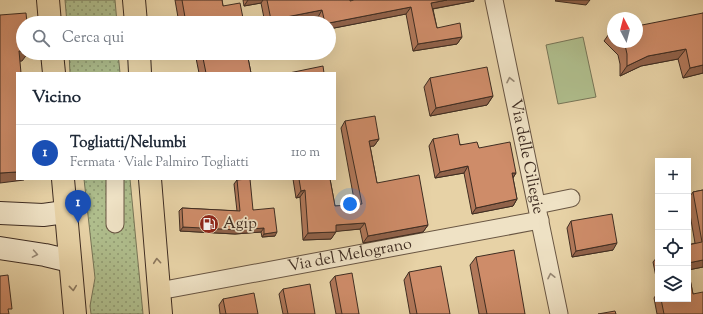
<!DOCTYPE html>
<html lang="it">
<meta charset="utf-8">
<style>
:root{--surface:#fff;--page:#f2f2f3;--text:#1f2937;--muted:#747a83;--line:#e0e1e3;--accent:#8f2418}
body{margin:0;font-family:"Sorts Mill Goudy",serif;background:var(--page);color:var(--text)}
.controls{position:absolute;right:12px;bottom:12px;display:grid;overflow:hidden;border-radius:0px;box-shadow:0 4px 16px #0002}
.controls button{width:36px;height:36px;display:grid;place-items:center;padding:0;border:0;border-bottom:1px solid var(--line);background:var(--surface);color:var(--text);font:20px sans-serif}
.compass{position:absolute;left:607px;top:12px;width:36px;height:36px;border-radius:50%;background:var(--surface);box-shadow:0 4px 16px #0002;rotate:353deg}
.you{position:absolute;left:350px;top:204px;width:14px;height:14px;margin:-10px;border:3px solid #fff;border-radius:50%;background:#1a73e8;box-shadow:0 0 0 6px #1a73e833}
.badge{display:grid;place-items:center;width:26px;height:26px;border-radius:50%;background:var(--accent);color:#fff;font-size:13px;font-weight:700}
.pin{position:absolute;translate:-50% -33px;filter:drop-shadow(0 1px 2px #0008)}
.pin::after{content:'';position:absolute;top:21px;width:14px;height:12px;background:inherit;clip-path:polygon(0 0,100% 0,50% 100%)}
.list{margin:0;padding:0;list-style:none}
h2{display:flex;justify-content:space-between;align-items:center;height:52px;margin:0;padding:0 16px;font-size:17px}
h2 small{font-size:13px;font-weight:400;color:var(--muted)}
.list li{display:grid;grid-template-columns:26px 1fr auto;gap:12px;align-items:center;box-sizing:border-box;height:56px;padding:0 16px;border-top:1px solid var(--line)}
.list b{display:block;font-size:15px;white-space:nowrap}
.list p{margin:0;font-size:13px;white-space:nowrap;color:var(--muted)}
.list em{font-size:13px;font-style:normal;color:var(--muted)}
.icon{flex:none;width:22px;height:22px;fill:none;stroke:currentColor;stroke-width:2;stroke-linecap:round;stroke-linejoin:round}
.map{position:relative;flex:none;width:703px;height:314px;overflow:hidden}
.search{position:absolute;background:var(--surface);box-shadow:0 4px 16px #0002;left:16px;top:16px;width:320px;height:44px;display:flex;align-items:center;gap:10px;box-sizing:border-box;padding:0 14px;border-radius:22px;color:var(--muted);font-size:15px}
.panel{position:absolute;background:var(--surface);box-shadow:0 4px 16px #0002;left:16px;top:72px;width:320px;height:108px;border-radius:0px}
.map>svg:first-child{display:block}
.park{fill:url(#park-dots);stroke:#777557}
.pitch{fill:#afbd8c;stroke:#777557}
.lines{fill:none;stroke-linecap:round;stroke-linejoin:round}
.street-casing{stroke:#695643;stroke-width:19}
.secondary-casing{stroke:#3f2d22;stroke-width:24}
.primary-casing{stroke:#3f2d22;stroke-width:24}
.street{stroke:#efe2c5;stroke-width:17}
.secondary{stroke:#efe2c5;stroke-width:22}
.primary{stroke:#e7d2a6;stroke-width:22}
.wall{fill:#b1785a;stroke:#3f2d22}
.shaded-wall{fill:#90624a;stroke:#3f2d22}
.building{fill:#ce8c69;stroke:#3f2d22}
.oneway{stroke:#978874}
.oneway2{stroke:#8b775d}
.labels{text-anchor:middle;dominant-baseline:central;stroke-width:3.5;stroke-linejoin:round;paint-order:stroke}
.street-label{font-size:16px;fill:#3f2d22;stroke:#efe2c5}
.poi-label{font-size:16px;fill:#3f2d22;stroke:#efe2c5;text-anchor:start}
</style>
<div class="map">
<svg width="703" height="314" viewBox="0 0 703 314">
<defs>
<pattern id="park-dots" width="8" height="8" patternUnits="userSpaceOnUse"><rect width="8" height="8" fill="#afbd8c"/><path d="M2 2h.1M6 6h.1" fill="none" stroke="#909a72" stroke-width="1.8" stroke-linecap="round"/></pattern>
</defs>
<rect width="100%" height="100%" fill="#e7d2a6"/>
<filter id="stains"><feTurbulence type="fractalNoise" baseFrequency=".005" numOctaves="4"/><feColorMatrix values="0 0 0 0 .2 0 0 0 0 .09 0 0 0 0 .02 0 0 0 .5 -.17"/></filter>
<radialGradient id="worn" r=".72"><stop offset=".6" stop-color="#630" stop-opacity="0"/><stop offset="1" stop-color="#630" stop-opacity=".3"/></radialGradient>
<g class="park">
<polygon points="65,0 115,0 117,23 67,23"/>
<polygon points="69,53 118,53 120,73 70,73"/>
<polygon points="84,179 130,179 143,314 91,314 90,306 95,278"/>
</g>
<polygon class="pitch" points="583,37 596,97 558,104 546,45"/>
<g class="lines">
<defs>
<g id="street">
<path id="s1" d="M494,0L559,314"/>
<polyline points="537,205 571,198"/>
<polyline points="115,224 115,179"/>
<path id="s2" d="M159,291L540,220"/>
</g>
<g id="secondary">
<polyline points="0,213 43,215 65,212"/>
<polyline points="0,248 45,255 70,261"/>
</g>
<g id="primary">
<polyline points="48,0 50,23"/>
<polyline points="134,0 136,23"/>
<polyline points="52,53 54,73"/>
<polyline points="139,53 140,73"/>
<polyline points="63,179 75,314"/>
<polyline points="150,179 161,314"/>
</g>
</defs>
<use href="#street" class="street-casing"/>
<use href="#secondary" class="secondary-casing"/>
<use href="#primary" class="primary-casing"/>
<use href="#street" class="street"/>
<use href="#secondary" class="secondary"/>
<use href="#primary" class="primary"/>
</g>
<g class="wall">
<polygon points="175,0 222,0 223,6 244,23 179,23"/>
<polygon points="243,0 350,0 350,1 474,1 433,9 437,28 462,37 457,44 413,51 406,14 329,29 329,23 319,23 318,17 288,23 265,23 261,3 244,6"/>
<polygon points="703,13 703,73 683,78 678,59 641,66 620,76 620,64 618,55 604,41 611,31 613,31 613,42 637,42"/>
<polygon points="195,53 247,53 251,73 199,73"/>
<polygon points="430,78 493,96 487,105 430,116 424,87"/>
<polygon points="345,121 379,139 374,146 370,146 377,183 428,225 423,232 363,243 360,229 336,231 331,239 303,240 300,197 296,198 293,179 330,179 335,206 355,205 341,128"/>
<polygon points="433,139 479,148 516,173 513,178 517,199 513,206 472,214 464,173 435,178 429,146"/>
<polygon points="237,180 253,210 275,236 262,237 261,232 235,234 180,231 179,211 182,208 237,211 234,184"/>
<polygon points="703,190 703,267 688,270 693,294 703,314 657,314 654,298 658,292 658,299 688,299 688,245 695,243 688,203 688,199 693,192"/>
<polygon points="571,221 613,250 572,257 567,228"/>
<polygon points="658,256 658,287 653,262"/>
<polygon points="476,257 525,314 479,314 470,265"/>
<polygon points="409,272 450,314 410,314 404,280"/>
<polygon points="335,276 359,314 336,314 330,282"/>
<polygon points="283,289 315,314 283,314 279,294"/>
<polygon points="223,299 258,314 220,314 219,305"/>
</g>
<g class="shaded-wall">
<polygon points="248,0 263,0 261,3 244,6"/>
<polygon points="447,0 474,0 474,1 426,10 431,3"/>
<polygon points="556,0 590,0 586,5 555,1"/>
<polygon points="411,7 406,14 329,29 329,23"/>
<polygon points="322,10 318,17 288,23 269,23 271,20"/>
<polygon points="462,37 457,44 413,51 418,44"/>
<polygon points="686,49 678,59 641,66 620,76 627,66 648,56"/>
<polygon points="19,51 23,51 23,53 28,53 22,61 12,62"/>
<polygon points="703,65 703,73 683,78 690,68"/>
<polygon points="493,96 487,105 430,116 436,108"/>
<polygon points="379,139 374,146 364,147 369,141"/>
<polygon points="468,166 464,173 435,178 440,172"/>
<polygon points="17,172 17,179 24,179 24,180 0,183 0,173"/>
<polygon points="512,173 516,173 512,179"/>
<polygon points="305,190 300,197 296,198 301,191"/>
<polygon points="517,199 513,206 472,214 476,208"/>
<polygon points="365,223 360,229 331,232 336,225"/>
<polygon points="428,225 423,232 363,243 368,236"/>
<polygon points="183,227 264,228 261,232 235,234 180,231"/>
<polygon points="277,232 275,236 262,237 264,234"/>
<polygon points="336,232 331,239 303,240 308,233"/>
<polygon points="617,243 613,250 572,257 576,251"/>
<polygon points="703,260 703,267 688,270 688,263"/>
</g>
<g class="building">
<polygon points="182,0 222,0 223,6 240,3 244,23 186,23"/>
<polygon points="267,0 350,0 350,1 354,0 447,0 431,3 437,28 460,23 462,37 418,44 411,7 329,23 325,23 322,10 271,20"/>
<polygon points="26,13 27,23 23,23 23,51 19,51 21,73 17,73 17,172 0,173 0,15"/>
<polygon points="703,13 703,65 690,68 686,49 648,56 627,66 627,54 625,45 622,42 637,42 637,26"/>
<polygon points="202,53 247,53 251,73 206,73"/>
<polygon points="323,66 324,73 289,73"/>
<polygon points="487,67 493,96 436,108 430,78"/>
<polygon points="375,116 379,139 369,141 377,183 419,175 428,225 368,236 365,223 336,225 336,232 308,233 305,190 301,191 299,179 330,179 335,206 362,204 345,121"/>
<polygon points="458,134 460,145 477,142 479,148 510,142 516,173 512,173 517,199 476,208 468,166 440,172 433,139"/>
<polygon points="247,179 250,179 253,210 274,208 277,232 264,234 264,228 238,230 183,227 182,208 240,211 237,180"/>
<polygon points="703,190 703,260 688,263 688,245 702,242 693,192"/>
<polygon points="612,214 617,243 576,251 571,221"/>
<polygon points="514,250 525,314 487,314 476,257"/>
<polygon points="441,266 450,314 417,314 409,272"/>
<polygon points="688,269 693,294 703,292 703,314 664,314 661,299 688,299"/>
<polygon points="352,273 359,314 342,314 335,276"/>
<polygon points="8,275 12,309 8,309 9,314 0,314 0,276"/>
<polygon points="310,284 315,314 288,314 283,289"/>
<polygon points="254,293 258,314 226,314 223,299"/>
<polygon points="615,311 616,314 598,314"/>
</g>
<defs><path id="oneway-chevron" d="M-2-3.5L2.5 0L-2 3.5" fill="none" stroke-width="1.6" stroke-linecap="round" stroke-linejoin="round"/></defs>
<g class="oneway">
<use href="#oneway-chevron" transform="translate(510 80) rotate(-102)"/>
<use href="#oneway-chevron" transform="translate(35 254) rotate(10)"/>
<use href="#oneway-chevron" transform="translate(551 276) rotate(-102)"/>
</g>
<g class="oneway2">
<use href="#oneway-chevron" transform="translate(157 261) rotate(-95)"/>
<use href="#oneway-chevron" transform="translate(73 288) rotate(84)"/>
</g>
<defs>
<symbol id="fuel-disc" viewBox="-11 -11 22 22"><circle r="9.5" fill="#8f2418" stroke="#efe2c5"/><path d="M-5.5-6h7V0h2V4h1.3V-2.5L3-4.5l.8-.8L6-3V5H2.5V1h-1V6h-7ZM-4.2-4.7v3.2H.2V-4.7Z" fill="#fff"/></symbol>
</defs>
<g fill-rule="evenodd">
<use href="#fuel-disc" x="198" y="213" width="22" height="22"/>
</g>
<g class="labels">
<g class="street-label">
<text stroke="none"><textPath href="#s1" startOffset="160">Via delle Ciliegie</textPath></text>
<text stroke="none"><textPath href="#s2" startOffset="194">Via del Melograno</textPath></text>
</g>
<g class="poi-label">
<text x="223" y="224">Agip</text>
</g>
</g>
<rect width="100%" height="100%" filter="url(#stains)"/>
<rect width="100%" height="100%" fill="url(#worn)"/>
</svg>
<div class="controls">
<button>+</button>
<button>−</button>
<button><svg class="icon" aria-label="locate" viewBox="0 0 24 24"><circle cx="12" cy="12" r="6"/><path d="M12 2v4M12 18v4M2 12h4M18 12h4"/></svg></button>
<button><svg class="icon" aria-label="layers" viewBox="0 0 24 24"><path d="M12 4l9 5-9 5-9-5zM3 14l9 5 9-5"/></svg></button>
</div>
<svg class="compass" viewBox="-18 -18 36 36"><path d="M0-13l5 13h-10z" fill="#e53935"/><path d="M0 13l5-13h-10z" fill="#747a83"/></svg>
<div class="you"></div>
<div class="pin badge" style="left:78px;top:223px;background:#1a4fb4">1</div>
<div class="search"><svg class="icon" aria-label="search" viewBox="0 0 24 24"><circle cx="10" cy="10" r="6"/><path d="M15 15l6 6"/></svg>Cerca qui</div>
<section class="panel">
<h2>Vicino<small></small></h2>
<ul class="list">
<li><span class="badge" style="background:#1a4fb4">1</span><div><b>Togliatti/Nelumbi</b><p>Fermata · Viale Palmiro Togliatti</p></div><em>110 m</em></li>
</ul>
</section>
</div>
